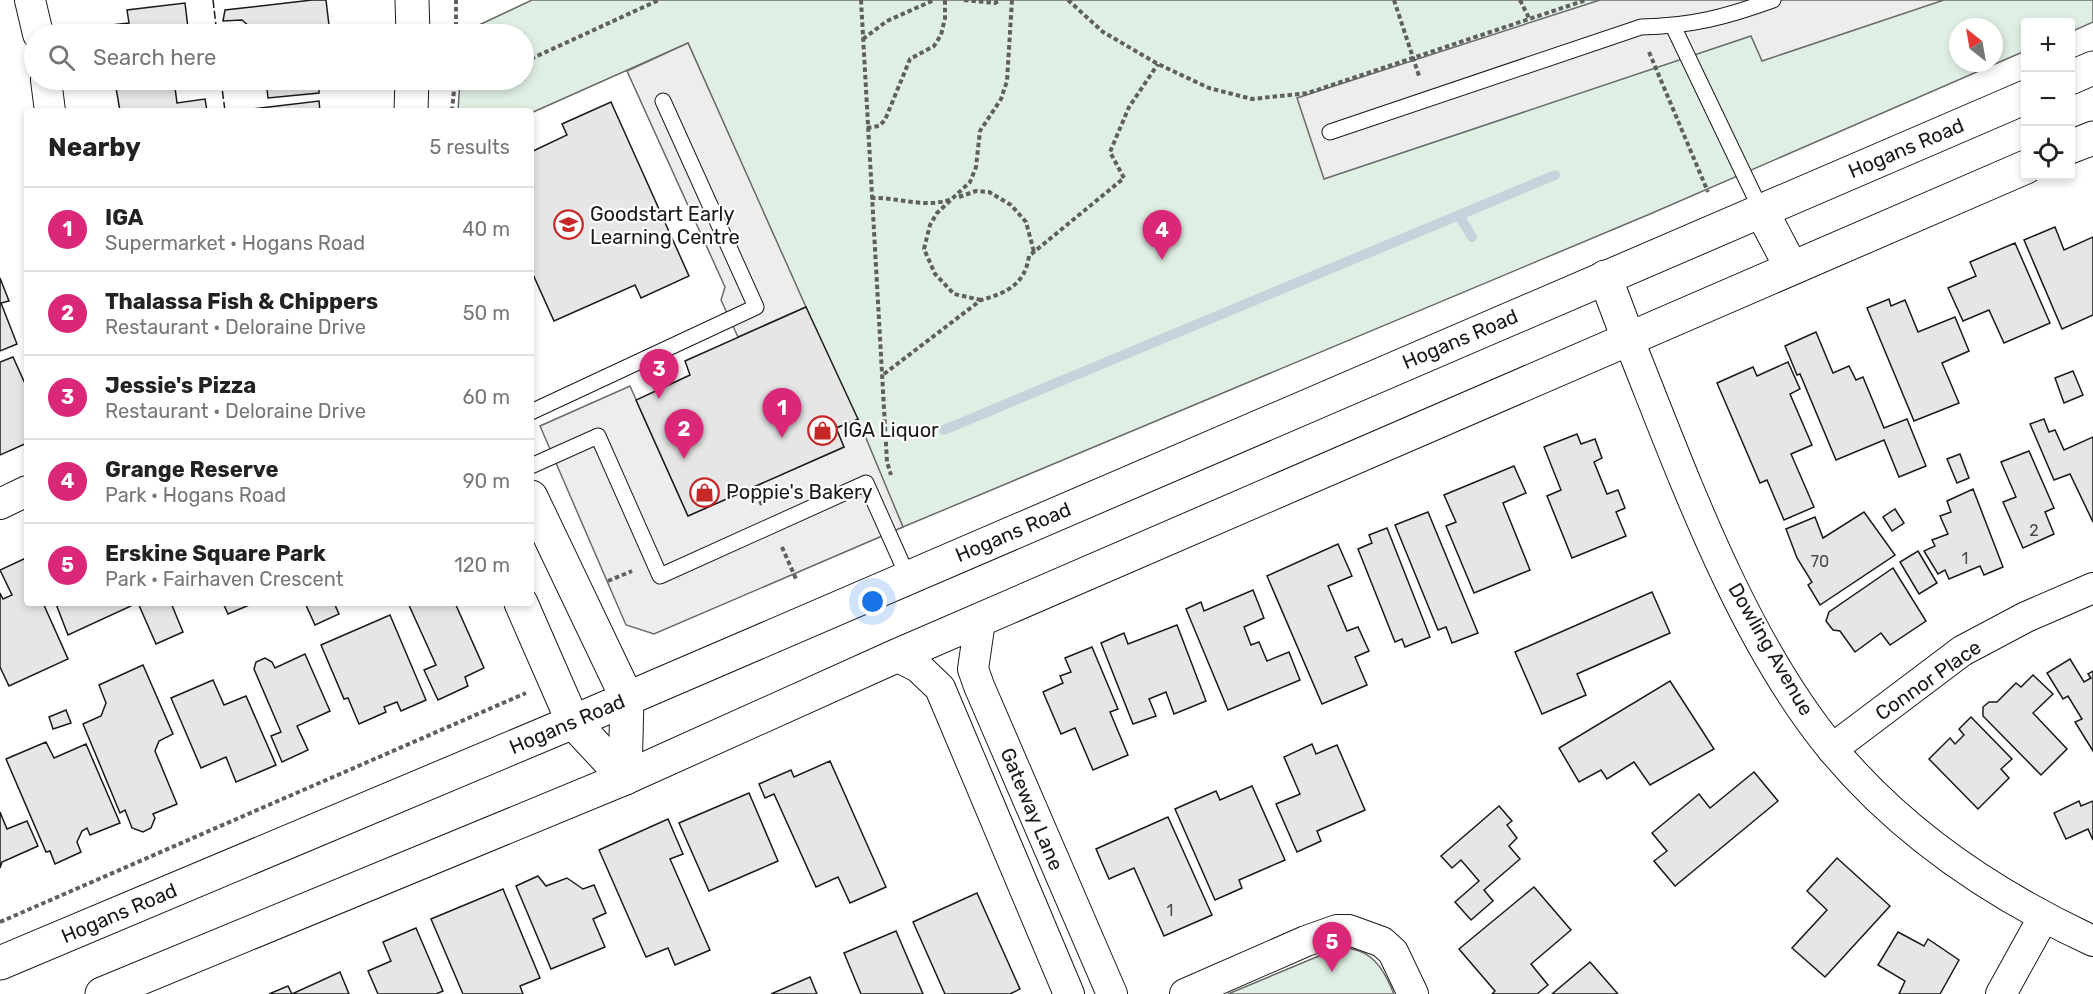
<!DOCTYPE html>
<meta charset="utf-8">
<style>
:root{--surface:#fff;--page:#f6f6f6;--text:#222;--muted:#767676;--line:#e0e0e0;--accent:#db2777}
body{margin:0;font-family:Rubik,sans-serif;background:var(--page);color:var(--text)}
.controls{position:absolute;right:18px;top:18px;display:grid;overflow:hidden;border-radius:6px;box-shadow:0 3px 9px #0003}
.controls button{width:54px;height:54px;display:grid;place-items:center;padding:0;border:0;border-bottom:2px solid var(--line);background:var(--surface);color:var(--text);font:30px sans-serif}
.compass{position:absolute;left:1949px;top:18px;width:54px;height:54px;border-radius:50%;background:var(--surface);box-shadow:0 3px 9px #0003;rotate:329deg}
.you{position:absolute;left:873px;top:602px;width:21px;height:21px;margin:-15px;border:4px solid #fff;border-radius:50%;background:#1a73e8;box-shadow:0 0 0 9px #1a73e833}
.badge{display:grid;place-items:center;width:39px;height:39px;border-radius:50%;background:var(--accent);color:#fff;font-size:20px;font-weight:700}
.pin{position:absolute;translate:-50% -50px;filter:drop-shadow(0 2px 3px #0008)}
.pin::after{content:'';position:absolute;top:32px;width:21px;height:18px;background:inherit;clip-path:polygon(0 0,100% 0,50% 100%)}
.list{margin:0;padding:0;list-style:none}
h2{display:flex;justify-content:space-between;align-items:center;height:78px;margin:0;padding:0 24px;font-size:26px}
h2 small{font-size:20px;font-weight:400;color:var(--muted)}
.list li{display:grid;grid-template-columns:39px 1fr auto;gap:18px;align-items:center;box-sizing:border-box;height:84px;padding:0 24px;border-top:2px solid var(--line)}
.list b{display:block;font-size:22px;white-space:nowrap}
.list p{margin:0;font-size:20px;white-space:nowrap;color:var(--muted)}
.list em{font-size:20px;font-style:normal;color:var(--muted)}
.icon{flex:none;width:33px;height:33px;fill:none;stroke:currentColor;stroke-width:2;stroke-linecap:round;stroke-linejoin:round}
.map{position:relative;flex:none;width:2093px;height:994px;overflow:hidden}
.search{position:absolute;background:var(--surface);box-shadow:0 3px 9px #0003;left:24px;top:24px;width:510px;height:66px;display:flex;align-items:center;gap:15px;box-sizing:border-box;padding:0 21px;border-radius:33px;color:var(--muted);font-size:22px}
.panel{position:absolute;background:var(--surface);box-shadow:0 3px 9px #0003;left:24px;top:108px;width:510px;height:498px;border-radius:6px}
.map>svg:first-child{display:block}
.green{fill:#e0efe3;stroke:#6a6a6a;stroke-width:1.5;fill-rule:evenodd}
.parking{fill:#ededed;stroke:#6a6a6a;stroke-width:1.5}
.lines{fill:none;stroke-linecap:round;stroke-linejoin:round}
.stream{stroke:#c6d2dc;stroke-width:10}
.building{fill:#e6e6e6;stroke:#1a1a1a;stroke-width:1.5}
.service-casing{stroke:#1a1a1a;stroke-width:17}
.minor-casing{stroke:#1a1a1a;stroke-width:32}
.tertiary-casing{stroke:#1a1a1a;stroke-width:35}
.path{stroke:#5f5f5f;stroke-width:4;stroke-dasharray:4.5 3;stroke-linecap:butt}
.service{stroke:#fff;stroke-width:15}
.minor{stroke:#fff;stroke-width:30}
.tertiary{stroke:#fff;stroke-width:33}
.fence{stroke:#1a1a1a;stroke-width:1.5;stroke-dasharray:8 3;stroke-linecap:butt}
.labels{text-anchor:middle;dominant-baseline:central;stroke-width:4.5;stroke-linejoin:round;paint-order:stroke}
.number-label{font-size:16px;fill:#4d4d4d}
.street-label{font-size:20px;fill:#1a1a1a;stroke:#fff}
.poi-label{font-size:20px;fill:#1a1a1a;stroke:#fff;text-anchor:start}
</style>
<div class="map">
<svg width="2093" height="994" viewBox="0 0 2093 994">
<rect width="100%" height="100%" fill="#fff"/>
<g class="green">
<path d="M532,0H2093V22L2071,32L2070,22H2026L2025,51L1650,214L903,527L688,43L531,113V111H458L460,80H524V34L462,33ZM1958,27H1994V63H1958Z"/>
<path d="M1338,948C1371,947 1383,967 1394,994H1228Z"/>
</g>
<g class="parking">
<polygon points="1600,0 1944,0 1762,61 1751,36 1324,179 1297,98"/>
<polygon points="688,43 806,307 738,337 721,300 725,287 627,71"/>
<polygon points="630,386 688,516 844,447 836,428 858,419 903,527 654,634 626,625 540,426"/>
</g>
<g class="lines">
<g class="stream">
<polyline points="1459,215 1472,237"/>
<polyline points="944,430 1555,175"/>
</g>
</g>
<g class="building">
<polygon points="312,0 326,0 330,34 258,34 242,20 223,21 225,10"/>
<polygon points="185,3 188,28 176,30 177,34 104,34 103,26 129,23 127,10"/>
<polygon points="174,80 177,103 205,99 207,111 120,111 116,88"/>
<polygon points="266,80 334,80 335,83 319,84 319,93 268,98"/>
<polygon points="319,101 320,111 236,111"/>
<polygon points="611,102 689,276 641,298 635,285 554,321 531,270 531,152 567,135 562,124"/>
<polygon points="2055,227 2064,250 2093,237 2093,315 2062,329 2024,240"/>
<polygon points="2015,243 2050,323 2004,343 1989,310 1963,321 1948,288 1976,276 1970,262"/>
<polygon points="0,278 9,301 1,303 17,344 0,351"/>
<polygon points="1889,299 1891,306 1905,300 1918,332 1955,317 1969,351 1942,363 1959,403 1914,421 1867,308"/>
<polygon points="806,307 858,419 836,428 844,447 688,516 636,400 690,375 685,361"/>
<polygon points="1816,332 1833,373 1849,366 1856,380 1863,377 1884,428 1907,419 1926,466 1899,477 1884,440 1836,460 1800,374 1797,375 1785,346"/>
<polygon points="13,357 27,388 27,443 0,455 0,362"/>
<polygon points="1788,362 1800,389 1790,394 1812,445 1791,454 1814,507 1784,520 1767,480 1760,483 1717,383 1753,367 1757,376"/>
<polygon points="2073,371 2083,395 2064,403 2055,378"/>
<polygon points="2044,419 2049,432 2055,430 2064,450 2093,437 2093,522 2070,474 2054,480 2030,424"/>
<polygon points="1577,434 1581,444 1595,439 1602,458 1594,462 1607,494 1618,490 1625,508 1616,512 1626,536 1572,558 1547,496 1561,490 1544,447"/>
<polygon points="2029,451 2054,508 2045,512 2054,534 2023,548 2003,502 2016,497 2001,462"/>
<polygon points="1960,454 1969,478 1957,483 1947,459"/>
<polygon points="1514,466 1526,493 1503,503 1530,570 1474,593 1446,526 1456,522 1444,495"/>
<polygon points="1973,489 2003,567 1984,575 1980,566 1949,579 1945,570 1938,574 1924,551 1935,546 1932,540 1948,534 1940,516 1951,512 1947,501"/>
<polygon points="1895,509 1904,523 1892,531 1883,517"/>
<polygon points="1428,512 1478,633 1452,643 1446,627 1438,630 1395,525"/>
<polygon points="1864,512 1895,555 1820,605 1808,585 1812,582 1797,558 1786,529 1815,517 1823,538"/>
<polygon points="1387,528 1430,637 1405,647 1402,639 1395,642 1358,549 1372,543 1369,535"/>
<polygon points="1338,544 1352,576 1328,586 1347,631 1358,627 1369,651 1355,657 1367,685 1322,704 1267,576"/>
<polygon points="1918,551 1937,583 1919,594 1900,562"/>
<polygon points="26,558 27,603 43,603 68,659 9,686 0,667 0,593 3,599 12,595 0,570"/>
<polygon points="1893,568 1926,621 1890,645 1881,633 1855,652 1840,631 1833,630 1826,621 1829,612"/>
<polygon points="1253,590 1264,618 1244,627 1251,645 1259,642 1267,661 1289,652 1300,680 1228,710 1186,609 1201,602 1204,611"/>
<polygon points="1652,592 1670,633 1577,674 1586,695 1542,714 1515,652"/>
<polygon points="129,603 131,606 68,635 56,604"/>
<polygon points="138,603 171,603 183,632 156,644"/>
<polygon points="223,603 254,603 228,614"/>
<polygon points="305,603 334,603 339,614 315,625"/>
<polygon points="408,603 455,603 484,668 465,677 468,686 438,700 424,670 436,665"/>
<polygon points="390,615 426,700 401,711 397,702 384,707 386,712 359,724 348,698 344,699 321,645"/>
<polygon points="1177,625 1206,701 1174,714 1166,692 1149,699 1156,716 1133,724 1101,643 1124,633 1128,644"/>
<polygon points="1092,647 1118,709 1110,712 1128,755 1093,770 1075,728 1061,734 1043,692 1063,683 1060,676 1071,672 1065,658"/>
<polygon points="305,654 330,711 297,726 308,750 282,762 271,736 281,732 254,669 256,662 265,658 272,662 275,668"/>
<polygon points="2070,659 2084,682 2091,678 2088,674 2093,671 2093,751 2075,722 2082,719 2068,696 2063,699 2047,673"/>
<polygon points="143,665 173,734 159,741 155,751 177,804 153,814 155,818 151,828 143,832 132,828 125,810 120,813 83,724 101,716 106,703 99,685"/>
<polygon points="2033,675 2053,694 2033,713 2067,749 2041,775 1983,716 1983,707 1989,702 1997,702 2016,683 2021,687"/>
<polygon points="213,680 224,705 246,696 276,765 236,782 226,757 201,768 171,698"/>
<polygon points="1670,681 1714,749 1650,785 1634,762 1607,779 1601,770 1579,782 1559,748"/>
<polygon points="66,710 71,723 53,729 49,717"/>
<polygon points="1971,717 2012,759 2001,769 2009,778 1978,809 1929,759 1950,738 1955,744 1964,735 1959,729"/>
<polygon points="46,742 54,758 86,744 120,823 90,835 87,828 82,831 77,842 81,852 55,864 50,851 46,852 6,759"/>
<polygon points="1312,744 1316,754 1337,745 1365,810 1317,831 1321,841 1297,852 1276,804 1300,794 1284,757"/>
<polygon points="830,761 886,887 850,903 838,877 816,887 774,794 765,798 759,784 791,770 794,777"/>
<polygon points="1754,772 1778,801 1675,886 1654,861 1667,851 1652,833 1699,794 1710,808"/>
<polygon points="1252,786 1285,860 1239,880 1242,888 1215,900 1175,809 1216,791 1220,800"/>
<polygon points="749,793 778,861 709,891 679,823"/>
<polygon points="2079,801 2081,806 2093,801 2093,840 2088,829 2066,839 2054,813"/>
<polygon points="1499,806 1512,821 1507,825 1517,838 1509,846 1520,859 1484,890 1493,901 1471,920 1455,902 1479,881 1461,860 1452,868 1441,856"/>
<polygon points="0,812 7,829 27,821 38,846 2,862 0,868"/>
<polygon points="1168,817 1212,915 1164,936 1134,868 1109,879 1096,849"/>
<polygon points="668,819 683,854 670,859 710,950 675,965 668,948 646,957 599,850"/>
<polygon points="1837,858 1890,906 1825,977 1792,948 1827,910 1807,891"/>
<polygon points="538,876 546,886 567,878 583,889 594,885 606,913 593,919 605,947 551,969 516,886"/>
<polygon points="1534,887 1571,930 1531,964 1548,985 1537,994 1492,994 1495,991 1459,949"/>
<polygon points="503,889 540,978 520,986 523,994 463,994 431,919"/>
<polygon points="977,893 1020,989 1010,994 945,994 913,922"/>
<polygon points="416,928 443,991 436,994 378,994 368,971 391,961 383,942"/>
<polygon points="896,931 923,994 861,994 844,953"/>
<polygon points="1898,932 1924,946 1928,939 1959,960 1940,994 1899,994 1905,981 1878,965"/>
<polygon points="1590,962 1618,994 1552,994"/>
<polygon points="340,972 349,994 269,994 288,986 292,994"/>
<polygon points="810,977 817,994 771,994"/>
</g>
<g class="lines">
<defs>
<g id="service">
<polyline points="1673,26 1761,210"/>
<path d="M1330,132L1641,27C1692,26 1726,17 1773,0"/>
<polyline points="531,412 756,307 663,101"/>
<polyline points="531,466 598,436 660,576 866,483 908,577"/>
</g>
<g id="minor">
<polyline points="30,0 38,34"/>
<polyline points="46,80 50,111"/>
<path d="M1628,338C1682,472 1740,638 1833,750C1903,834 1994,895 2093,941"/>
<polyline points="0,504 27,491"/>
<polyline points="980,621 973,669 979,686 1112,994"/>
<polyline points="896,656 918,667 940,688 1069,994"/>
<polyline points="1832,749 1962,651 2026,617 2093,588"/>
<polyline points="1185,994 1306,941 1337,930 1349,930 1382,942 1393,952 1413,994"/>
<polyline points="2001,994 2043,918"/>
</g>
<g id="tertiary">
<polyline points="412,0 413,34"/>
<polyline points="2070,78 2093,68"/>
<polyline points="411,111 412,80"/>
<polyline points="2070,147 2093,138"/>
<polyline points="1761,210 1791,267"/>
<polyline points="1605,277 1628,338"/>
<polyline points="531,497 627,698 625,778"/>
<polyline points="521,603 573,722 625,778"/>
<polyline points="0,963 573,722 2026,97"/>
<polyline points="102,994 625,778 896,656 2026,167"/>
</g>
</defs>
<use href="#service" class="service-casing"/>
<use href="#minor" class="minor-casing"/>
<use href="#tertiary" class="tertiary-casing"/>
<g class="path">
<polyline points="861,0 887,462 891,475"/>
<polyline points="964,0 995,3 1000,0"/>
<polyline points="1068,0 1103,32 1158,64 1209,88 1252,99 1308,93 1586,0"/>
<polyline points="1394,0 1419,76"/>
<polyline points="1520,0 1529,18"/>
<polyline points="456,34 456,0"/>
<polyline points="863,39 887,21 934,0"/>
<polyline points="1649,52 1708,192"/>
<polyline points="524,62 659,0"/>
<polyline points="452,111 455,80"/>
<polyline points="867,128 879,126 885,120 910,59 934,46 941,35 945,18 945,0"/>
<polyline points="959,197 976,191 989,192 1011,205 1026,222 1034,252"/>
<path d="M871,198C899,197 924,209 952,199"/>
<polyline points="981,300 954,294 935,274 924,249 930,225 937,213 970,182 976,167 980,131 1001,99 1007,81 1012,0"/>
<path d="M884,374L981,300C1007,293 1025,284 1029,256L1124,178L1110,152L1129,107L1158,64"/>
<polyline points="754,487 762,505"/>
<polyline points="782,547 796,579"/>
<polyline points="608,581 632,571"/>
<polyline points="0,922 526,693"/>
</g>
<use href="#service" class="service"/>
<use href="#minor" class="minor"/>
<use href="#tertiary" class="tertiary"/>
<g class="fence">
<polyline points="213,0 217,34"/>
<polyline points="221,80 225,111"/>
</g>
</g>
<defs>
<symbol id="school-ring" viewBox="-11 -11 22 22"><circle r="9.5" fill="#fff" stroke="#c62828" stroke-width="1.5"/><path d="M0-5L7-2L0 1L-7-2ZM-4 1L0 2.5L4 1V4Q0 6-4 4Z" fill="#c62828"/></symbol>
<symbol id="shop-ring" viewBox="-11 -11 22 22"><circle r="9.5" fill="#fff" stroke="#c62828" stroke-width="1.5"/><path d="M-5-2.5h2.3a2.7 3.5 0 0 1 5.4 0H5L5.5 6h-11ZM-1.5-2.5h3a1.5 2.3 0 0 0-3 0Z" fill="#c62828"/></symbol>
</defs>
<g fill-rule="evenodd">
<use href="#school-ring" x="552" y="208" width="33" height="33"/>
<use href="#shop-ring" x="806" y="414" width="33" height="33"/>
<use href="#shop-ring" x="688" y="476" width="33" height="33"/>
</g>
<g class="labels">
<g class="number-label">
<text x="2034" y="530">2</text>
<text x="1965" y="558">1</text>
<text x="1820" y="561">70</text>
<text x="1170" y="910">1</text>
</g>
<g class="street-label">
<text transform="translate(1906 148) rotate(-23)">Hogans Road</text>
<text transform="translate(1460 339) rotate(-23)">Hogans Road</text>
<text transform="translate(1013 532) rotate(-23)">Hogans Road</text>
<text transform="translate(1771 649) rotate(60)">Dowling Avenue</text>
<text transform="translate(1928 680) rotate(-35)">Connor Place</text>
<text transform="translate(567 724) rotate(-23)">Hogans Road</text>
<text transform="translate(1032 809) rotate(67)">Gateway Lane</text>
<text transform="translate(119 913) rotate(-23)">Hogans Road</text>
</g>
<g class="poi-label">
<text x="590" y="214">Goodstart Early<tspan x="590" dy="23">Learning Centre</tspan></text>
<text x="843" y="430">IGA Liquor</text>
<text x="726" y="492">Poppie's Bakery</text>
</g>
</g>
</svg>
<div class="controls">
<button>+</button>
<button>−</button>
<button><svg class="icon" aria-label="locate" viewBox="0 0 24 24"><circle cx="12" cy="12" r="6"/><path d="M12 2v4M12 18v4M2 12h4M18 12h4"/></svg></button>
</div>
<svg class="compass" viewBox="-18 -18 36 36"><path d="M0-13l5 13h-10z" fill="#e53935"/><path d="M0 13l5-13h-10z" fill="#767676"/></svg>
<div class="you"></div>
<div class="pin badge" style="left:782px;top:438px">1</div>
<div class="pin badge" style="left:684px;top:459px">2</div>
<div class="pin badge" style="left:659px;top:399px">3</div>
<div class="pin badge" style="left:1162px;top:260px">4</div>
<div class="pin badge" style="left:1332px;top:972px">5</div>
<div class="search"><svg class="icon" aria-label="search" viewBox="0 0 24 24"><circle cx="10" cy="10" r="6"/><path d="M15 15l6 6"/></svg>Search here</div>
<section class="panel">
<h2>Nearby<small>5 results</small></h2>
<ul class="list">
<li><span class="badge">1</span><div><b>IGA</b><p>Supermarket · Hogans Road</p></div><em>40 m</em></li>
<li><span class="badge">2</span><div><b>Thalassa Fish &amp; Chippers</b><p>Restaurant · Deloraine Drive</p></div><em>50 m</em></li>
<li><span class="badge">3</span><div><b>Jessie's Pizza</b><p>Restaurant · Deloraine Drive</p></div><em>60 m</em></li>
<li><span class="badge">4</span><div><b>Grange Reserve</b><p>Park · Hogans Road</p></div><em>90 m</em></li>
<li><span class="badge">5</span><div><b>Erskine Square Park</b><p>Park · Fairhaven Crescent</p></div><em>120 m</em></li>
</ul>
</section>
</div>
